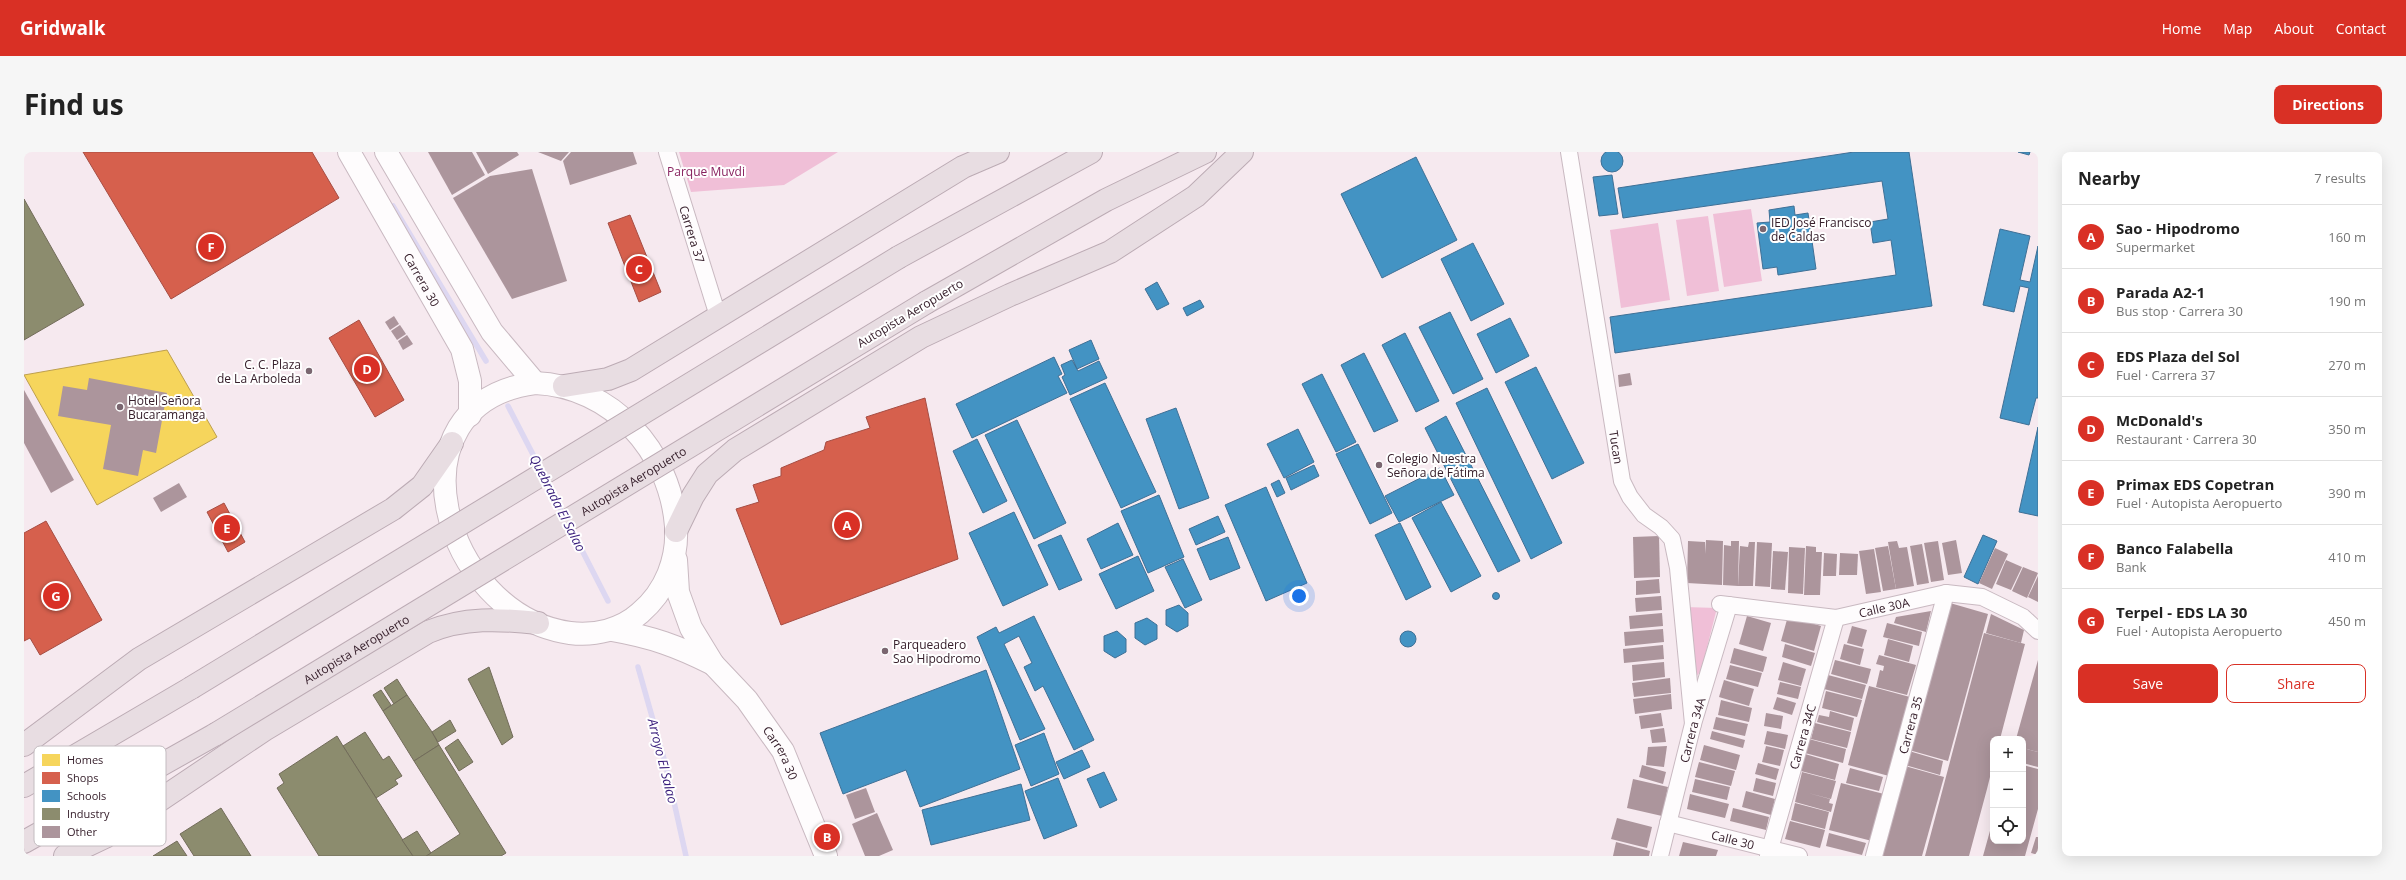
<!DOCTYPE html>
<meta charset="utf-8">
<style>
:root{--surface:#fff;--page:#f6f6f6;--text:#222;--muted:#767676;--line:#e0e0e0;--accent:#d93025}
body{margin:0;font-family:"Open Sans",sans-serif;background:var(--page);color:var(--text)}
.controls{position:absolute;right:12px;bottom:12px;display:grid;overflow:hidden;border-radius:8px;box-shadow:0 4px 16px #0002}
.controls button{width:36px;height:36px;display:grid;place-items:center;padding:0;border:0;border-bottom:1px solid var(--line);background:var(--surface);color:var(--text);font:20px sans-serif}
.you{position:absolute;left:1275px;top:444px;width:14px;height:14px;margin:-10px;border:3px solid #fff;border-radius:50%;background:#1a73e8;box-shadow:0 0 0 6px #1a73e833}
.badge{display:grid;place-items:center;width:26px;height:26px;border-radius:50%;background:var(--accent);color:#fff;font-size:13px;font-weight:700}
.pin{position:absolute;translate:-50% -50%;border:2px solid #fff;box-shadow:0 1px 4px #0006}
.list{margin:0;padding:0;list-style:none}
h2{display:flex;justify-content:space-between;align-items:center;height:52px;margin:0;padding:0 16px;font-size:17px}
h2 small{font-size:13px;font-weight:400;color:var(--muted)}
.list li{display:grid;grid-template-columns:26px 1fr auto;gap:12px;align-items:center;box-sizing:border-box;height:64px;padding:0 16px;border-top:1px solid var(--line)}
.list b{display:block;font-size:15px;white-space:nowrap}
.list p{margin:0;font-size:13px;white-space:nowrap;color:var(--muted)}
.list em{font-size:13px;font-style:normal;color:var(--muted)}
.actions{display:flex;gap:8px;padding:12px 16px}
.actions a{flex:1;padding:9px 0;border:1px solid var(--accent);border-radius:8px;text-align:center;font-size:14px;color:var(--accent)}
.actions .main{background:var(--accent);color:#fff}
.icon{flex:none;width:22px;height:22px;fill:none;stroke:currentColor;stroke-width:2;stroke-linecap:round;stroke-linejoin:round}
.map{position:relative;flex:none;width:2014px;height:704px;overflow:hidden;border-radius:8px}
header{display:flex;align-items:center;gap:24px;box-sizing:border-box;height:56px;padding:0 20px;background:var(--accent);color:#fff}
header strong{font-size:19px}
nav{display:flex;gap:22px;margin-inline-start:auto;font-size:14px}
.intro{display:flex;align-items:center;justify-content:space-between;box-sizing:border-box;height:96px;padding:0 24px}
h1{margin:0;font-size:28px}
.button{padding:10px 18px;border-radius:8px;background:var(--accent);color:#fff;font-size:14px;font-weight:700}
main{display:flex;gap:24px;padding:0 24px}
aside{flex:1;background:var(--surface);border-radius:8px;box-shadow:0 4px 16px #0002}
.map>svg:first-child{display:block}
.green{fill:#f0bfd7}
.homes{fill:#f6d55c;stroke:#bd9f4e}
.shops{fill:#d6604d;stroke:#a64d43}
.schools{fill:#4393c3;stroke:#3f7096}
.industry{fill:#8c8c6e;stroke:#726c5a}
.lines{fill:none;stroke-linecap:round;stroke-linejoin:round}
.stream{stroke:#ddd7f1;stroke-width:5.5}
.building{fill:#ac959c}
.street-casing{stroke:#c9b9c1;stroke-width:18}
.secondary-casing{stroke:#c9b9c1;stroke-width:24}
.highway-casing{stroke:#bcabb4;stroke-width:24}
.street{stroke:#fefcfd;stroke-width:16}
.secondary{stroke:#fefcfd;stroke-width:22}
.highway{stroke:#e8dde2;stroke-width:22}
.highway-bridge-casing{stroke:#bcabb4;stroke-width:24;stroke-linecap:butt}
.highway-bridge{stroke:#e8dde2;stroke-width:22}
.poi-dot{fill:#7a6670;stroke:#fff;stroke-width:1.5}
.labels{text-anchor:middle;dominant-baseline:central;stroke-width:4;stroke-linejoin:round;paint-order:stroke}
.park-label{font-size:12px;fill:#88225f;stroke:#fff}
.poi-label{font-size:12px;fill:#37202c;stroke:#fff;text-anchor:start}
.street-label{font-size:12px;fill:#37202c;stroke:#fff}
.water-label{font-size:13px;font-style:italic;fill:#371b7a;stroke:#fff}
.key{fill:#fff;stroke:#c3bcc0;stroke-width:1}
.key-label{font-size:11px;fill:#37202c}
</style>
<header>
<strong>Gridwalk</strong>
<nav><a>Home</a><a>Map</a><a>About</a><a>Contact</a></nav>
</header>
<div class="intro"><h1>Find us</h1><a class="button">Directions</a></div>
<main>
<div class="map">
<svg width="2014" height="704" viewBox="0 0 2014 704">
<rect width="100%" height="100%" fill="#f6e9ef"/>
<g class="green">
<polygon points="655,0 814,0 760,33 667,40"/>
<polygon points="1727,57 1738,129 1700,135 1689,62"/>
<polygon points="1684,64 1695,139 1663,144 1652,68"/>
<polygon points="1634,71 1646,148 1597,156 1586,78"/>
<polygon points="1661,455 1693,456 1677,519 1669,528"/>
</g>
<polygon class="homes" points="143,198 193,285 73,353 0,223"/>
<g class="shops">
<polygon points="59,0 288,0 315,46 147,147"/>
<polygon points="606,63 637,140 615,150 584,71"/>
<polygon points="335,168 380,248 351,265 305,186"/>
<polygon points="901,246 934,407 757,473 712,357 735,350 729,333 757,324 757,316 800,298 802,290 846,276 842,265"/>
<polygon points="200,351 221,390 204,400 183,360"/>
<polygon points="22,369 78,468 16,503 6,486 0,489 0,381"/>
</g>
<g class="schools">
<circle cx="1588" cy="9" r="11"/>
<polygon points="1830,0 1885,0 1908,154 1591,201 1586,165 1872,123 1867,88 1849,91 1846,70 1864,67 1858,29 1599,66 1594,36"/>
<polygon points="1994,0 2006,0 2005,3"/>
<polygon points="1392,5 1433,88 1358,126 1317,42"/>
<polygon points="1588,23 1594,62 1575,64 1569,25"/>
<polygon points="1770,54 1771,63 1784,61 1792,117 1754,123 1753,115 1739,117 1733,71 1746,70 1745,58"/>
<polygon points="1976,77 2006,84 1996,128 2006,130 2014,94 2014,246 2012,246 2005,273 1976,266 2005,136 1996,134 1990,160 1959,153"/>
<polygon points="1449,91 1480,152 1447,169 1417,107"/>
<polygon points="1133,130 1145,152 1133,158 1121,137"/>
<polygon points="1176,148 1180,155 1163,164 1159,156"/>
<polygon points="1426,160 1459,227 1429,242 1395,175"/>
<polygon points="1486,166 1505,204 1472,221 1453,182"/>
<polygon points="1381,181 1415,249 1392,260 1358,193"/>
<polygon points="1067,188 1075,207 1053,217 1045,198"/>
<polygon points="1340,201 1374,269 1350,280 1317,213"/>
<polygon points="1030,205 1038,222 1034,224 1043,241 948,286 932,252"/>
<polygon points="1048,208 1054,219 1075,209 1083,226 1046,243 1038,225 1041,223 1037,213"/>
<polygon points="1512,215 1560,311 1528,327 1481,230"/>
<polygon points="1298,222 1332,290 1312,300 1278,232"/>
<polygon points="1081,231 1132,340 1097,356 1046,247"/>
<polygon points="1463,236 1538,391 1507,407 1432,251"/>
<polygon points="1152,256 1185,346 1155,357 1122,267"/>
<polygon points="1422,264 1496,409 1474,420 1401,276"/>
<polygon points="993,268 1042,371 1010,387 961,283"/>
<polygon points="2014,275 2014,364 1995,360"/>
<polygon points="1274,277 1290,310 1260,326 1243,292"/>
<polygon points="953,287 983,349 959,361 929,299"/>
<polygon points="1334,292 1368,361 1346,372 1312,302"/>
<polygon points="1290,313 1295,324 1267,338 1262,326"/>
<polygon points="1416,316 1430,343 1375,370 1361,344"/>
<polygon points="1255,328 1261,341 1253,345 1247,332"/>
<polygon points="1242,335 1283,431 1242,449 1201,353"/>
<polygon points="1135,343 1160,405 1124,421 1097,359"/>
<polygon points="1417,350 1457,424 1427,440 1388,366"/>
<polygon points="990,360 1024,433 979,454 945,381"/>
<polygon points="1194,364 1201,380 1172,393 1165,377"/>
<polygon points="1094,371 1109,403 1077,417 1063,387"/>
<polygon points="1376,371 1407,435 1382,448 1351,383"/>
<polygon points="1037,383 1058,428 1035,438 1014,393"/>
<polygon points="1959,383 1973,389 1954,432 1940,425"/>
<polygon points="1204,385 1216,416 1186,428 1173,397"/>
<polygon points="1114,404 1130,439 1092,457 1075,422"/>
<polygon points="1159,407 1178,448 1161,456 1141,415"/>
<circle cx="1472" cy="444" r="3.5"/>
<polygon points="1155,453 1164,461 1164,474 1153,480 1142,473 1142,458"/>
<polygon points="1010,464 1070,588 1050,598 1019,534 1011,539 1000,515 1008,511 995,484 980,492 1021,577 996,588 953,485 972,475 975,481"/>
<polygon points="1123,466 1133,473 1133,487 1121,493 1111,486 1111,471"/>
<polygon points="1093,479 1102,487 1102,500 1091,506 1080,499 1080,484"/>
<circle cx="1384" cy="487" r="8"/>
<polygon points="962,518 996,617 896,655 882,618 819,642 796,581"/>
<polygon points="1020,581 1035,622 1007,634 991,593"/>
<polygon points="1058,598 1066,615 1040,627 1032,610"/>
<polygon points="1080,620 1093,648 1076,656 1063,627"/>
<polygon points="1034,626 1053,674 1020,687 1001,639"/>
<polygon points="997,632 1006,668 907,693 898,658"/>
</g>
<g class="industry">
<polygon points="0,47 60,153 0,188"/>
<polygon points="465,515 489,585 478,593 444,527"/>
<polygon points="373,527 383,543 370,552 360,536"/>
<polygon points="357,538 367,553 359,559 349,543"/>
<polygon points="383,543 408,580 415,593 390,609 359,559"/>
<polygon points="426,568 432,579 414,590 408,580"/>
<polygon points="341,580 359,608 365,604 378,624 371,628 374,632 352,646 319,594"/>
<polygon points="313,584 319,594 389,704 295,704 253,636 260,631 255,622"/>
<polygon points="434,587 449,610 435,619 421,596"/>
<polygon points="415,593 482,701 477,704 402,704 436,682 390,609"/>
<polygon points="197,656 227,704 170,704 156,682"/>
<polygon points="393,679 407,701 402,704 389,704 378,688"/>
<polygon points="153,689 163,704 129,704"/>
</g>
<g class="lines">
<g class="stream">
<polyline points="369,54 462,209"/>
<polyline points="484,254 517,318"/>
<polyline points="521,325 541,366"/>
<polyline points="545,373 584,449"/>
<polyline points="614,515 642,614 662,704"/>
</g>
</g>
<g class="building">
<polygon points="404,0 448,0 461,23 428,43"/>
<polygon points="452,0 493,0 495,3 464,22"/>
<polygon points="514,0 545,0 537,9"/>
<polygon points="547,0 609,0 613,12 546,33 539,9"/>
<polygon points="508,17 543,129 488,147 429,46 466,24"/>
<polygon points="370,164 375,172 366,178 361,170"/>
<polygon points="376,173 382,182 373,188 367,179"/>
<polygon points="383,183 389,192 379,198 374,189"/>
<polygon points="1606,221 1608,233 1595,235 1594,223"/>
<polygon points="65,226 143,241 132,301 119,298 114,324 79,317 87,273 34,264 39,234 63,238"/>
<polygon points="0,238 50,328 27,341 0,291"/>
<polygon points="155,331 163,345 137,360 129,346"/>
<polygon points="1635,384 1636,425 1610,426 1609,385"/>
<polygon points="1682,388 1699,389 1698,433 1663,431 1664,389 1681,390 1681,402"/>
<polygon points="1932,388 1938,421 1924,423 1918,391"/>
<polygon points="1707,389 1715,389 1714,434 1699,433 1700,393 1707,394"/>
<polygon points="1873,389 1875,396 1883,395 1890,434 1872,437 1864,390"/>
<polygon points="1914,389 1920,428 1907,430 1900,391"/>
<polygon points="1725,390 1731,390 1729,434 1714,434 1716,394 1724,395"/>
<polygon points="1733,390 1748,391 1746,435 1731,434"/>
<polygon points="1898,392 1905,431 1893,433 1886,394"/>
<polygon points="1782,394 1792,395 1792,400 1798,400 1796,443 1780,443"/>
<polygon points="1864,394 1872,437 1859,439 1851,396"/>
<polygon points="1765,395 1781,396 1779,442 1764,441"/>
<polygon points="1971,396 1984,402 1968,437 1955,431"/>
<polygon points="1850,397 1857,440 1842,442 1835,399"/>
<polygon points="1749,399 1764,400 1761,438 1747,437"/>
<polygon points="1800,401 1813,402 1812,424 1799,424"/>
<polygon points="1816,401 1834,402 1833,423 1815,423"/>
<polygon points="1982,408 1998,415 1987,438 1972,432"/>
<polygon points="1999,415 2014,421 2003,446 1988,439"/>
<polygon points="2014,424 2014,450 2004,445"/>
<polygon points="1635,427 1636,441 1612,443 1612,429"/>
<polygon points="1637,444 1638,458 1612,460 1611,446"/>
<polygon points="1926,451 1964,462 1924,609 1885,598"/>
<polygon points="1907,459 1902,480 1870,471 1872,465"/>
<polygon points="1638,461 1639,474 1606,477 1605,464"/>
<polygon points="1967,462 2000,478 1997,491 1962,481"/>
<polygon points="1723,464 1747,471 1739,499 1715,492"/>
<polygon points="1764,464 1797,474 1790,499 1757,489"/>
<polygon points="1863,471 1898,480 1895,494 1859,485"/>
<polygon points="1828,474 1843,478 1838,495 1823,491"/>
<polygon points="1639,477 1640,490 1601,494 1600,480"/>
<polygon points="1960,481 2001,492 1976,587 1969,587 1969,613 1963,637 1945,704 1901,704"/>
<polygon points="1864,487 1889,494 1885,510 1860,503"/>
<polygon points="1761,492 1791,501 1787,514 1758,505"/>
<polygon points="1820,492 1840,497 1836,513 1816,507"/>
<polygon points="1639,493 1640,507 1600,511 1599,497"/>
<polygon points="1710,496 1743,505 1739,520 1706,511"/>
<polygon points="1855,503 1892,513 1883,543 1852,535 1856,518 1859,519 1860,514 1852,512"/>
<polygon points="1811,508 1847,517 1843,532 1807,522"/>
<polygon points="2014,508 2014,600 1999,596 1999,587 1992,587"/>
<polygon points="1640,510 1641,525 1609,529 1608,513"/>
<polygon points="1759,510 1782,517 1777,534 1754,528"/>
<polygon points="1706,513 1738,521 1734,535 1702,527"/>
<polygon points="1804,523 1842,533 1838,547 1800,537"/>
<polygon points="1646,526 1647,541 1610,545 1608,531"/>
<polygon points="1700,528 1730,537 1725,554 1695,545"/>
<polygon points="1756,530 1777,535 1774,547 1753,542"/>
<polygon points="1845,534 1886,545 1865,624 1824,613"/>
<polygon points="1802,539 1838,548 1833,565 1798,556"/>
<polygon points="1647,542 1648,557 1611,562 1609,547"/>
<polygon points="1753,545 1772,551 1768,563 1749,557"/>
<polygon points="1697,548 1728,556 1725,570 1694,563"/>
<polygon points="1806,559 1830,566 1827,579 1793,570 1795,563 1805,565"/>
<polygon points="1637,561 1639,574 1617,577 1615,564"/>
<polygon points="1742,561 1759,564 1757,577 1740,574"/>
<polygon points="1692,565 1724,572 1721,584 1689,577"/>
<polygon points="1791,571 1827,580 1823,596 1787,587"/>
<polygon points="1640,576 1642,590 1628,591 1626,578"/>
<polygon points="1688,579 1721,588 1719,596 1686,587"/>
<polygon points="1743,579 1764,583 1761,597 1740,592"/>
<polygon points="1785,587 1822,597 1819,611 1781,601"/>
<polygon points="1680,593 1716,603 1712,618 1676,608"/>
<polygon points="1643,594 1640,615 1622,613 1624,595"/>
<polygon points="1742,594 1760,598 1756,614 1738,610"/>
<polygon points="1999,596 2014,600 2014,615 1999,611"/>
<polygon points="1885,599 1919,609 1916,623 1881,613"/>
<polygon points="1781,602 1815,612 1811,628 1777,619"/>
<polygon points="1675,610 1711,619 1707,634 1671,625"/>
<polygon points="1734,611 1755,617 1752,628 1731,622"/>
<polygon points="1618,613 1642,620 1639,632 1615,625"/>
<polygon points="1999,613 2014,617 2014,657 2001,704 1959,704 1969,668 1969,689 1999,689"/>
<polygon points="1881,614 1920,625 1898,704 1856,704"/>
<polygon points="1826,616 1859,625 1855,639 1822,631"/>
<polygon points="1778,620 1812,629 1807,647 1784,641 1806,647 1805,651 1809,652 1807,660 1771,650"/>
<polygon points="1732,626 1752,631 1749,644 1729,639"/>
<polygon points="1609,627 1644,635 1638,664 1603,656"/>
<polygon points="1671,627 1706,635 1703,648 1668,640"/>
<polygon points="1817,631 1860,642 1848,689 1805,678"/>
<polygon points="842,636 851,660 831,667 822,643"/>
<polygon points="1722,639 1751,647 1747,663 1718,655"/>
<polygon points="1666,642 1705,652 1701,666 1663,657"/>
<polygon points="1771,651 1805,660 1801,677 1767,668"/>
<polygon points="1709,656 1745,665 1742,678 1706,669"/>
<polygon points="853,661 869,698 855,704 841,704 828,672"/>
<polygon points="1593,666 1628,675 1623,696 1587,687"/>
<polygon points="1766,669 1801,678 1796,696 1761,687"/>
<polygon points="1805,681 1842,691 1838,703 1802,694"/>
<polygon points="2012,685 2014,685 2014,703 2007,701"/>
<polygon points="1592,690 1626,699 1625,704 1589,704"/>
<polygon points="1659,690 1694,698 1692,704 1655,704"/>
</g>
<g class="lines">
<defs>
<g id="street">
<path id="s1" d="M643,0L694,164"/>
<path id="s2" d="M1545,0L1598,329L1606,345L1620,363L1637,375L1648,387L1654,416L1669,572"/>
<path id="s3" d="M1696,452L1812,466L1922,441L1958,445L1999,465L2014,479"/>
<path id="s4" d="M1644,671L1775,704"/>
<path id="s5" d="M1636,704L1669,572L1705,453"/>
<path id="s6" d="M1744,704L1812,466"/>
<path id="s7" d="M1850,704L1922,441"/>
</g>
<g id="secondary">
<path id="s8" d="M325,0L438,197L446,229V263"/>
<polyline points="362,0 468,180 511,231"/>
<path d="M511,231C588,234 646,299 652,374C654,407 642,439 616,461C597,478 571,484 546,481C417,463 360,251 511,231Z"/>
<path id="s9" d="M652,408L654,440L667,476L689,512L723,548L759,599L802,704"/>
<path d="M588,478C628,485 653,494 689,512"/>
</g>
<g id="highway">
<polyline points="875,105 1067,0"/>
<polyline points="903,150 1082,48 1181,0"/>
<polyline points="540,234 584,227 607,218 939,15 974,0"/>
<polyline points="652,379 669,344 683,322 711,298 897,185 986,143 1086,100 1172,44 1218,0"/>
<polyline points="0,593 115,507 369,357 398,334 428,291"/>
<polyline points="0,634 167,536"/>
<polyline points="0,690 192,582"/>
<path d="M41,704L81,685L240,578L404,480C440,465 476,467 514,471"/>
</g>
</defs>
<use href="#street" class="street-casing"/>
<use href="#secondary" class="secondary-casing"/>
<use href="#highway" class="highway-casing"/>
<use href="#street" class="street"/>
<use href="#secondary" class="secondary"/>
<use href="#highway" class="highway"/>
<defs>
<g id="highway-bridge">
<polyline points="167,536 875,105"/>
<path id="s10" d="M192,582L903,150"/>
</g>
</defs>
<use href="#highway-bridge" class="highway-bridge-casing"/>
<use href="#highway-bridge" class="highway-bridge"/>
</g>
<g class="poi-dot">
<circle cx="1739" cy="77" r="4"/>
<circle cx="285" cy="219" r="4"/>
<circle cx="96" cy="255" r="4"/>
<circle cx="1355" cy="313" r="4"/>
<circle cx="861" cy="499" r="4"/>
</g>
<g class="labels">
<g class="park-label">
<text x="682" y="19">Parque Muvdi</text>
</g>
<g class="poi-label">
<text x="1747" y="70">IED José Francisco<tspan x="1747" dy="14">de Caldas</tspan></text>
<text x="277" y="212" text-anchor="end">C. C. Plaza<tspan x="277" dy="14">de La Arboleda</tspan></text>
<text x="104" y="248">Hotel Señora<tspan x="104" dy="14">Bucaramanga</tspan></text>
<text x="1363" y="306">Colegio Nuestra<tspan x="1363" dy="14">Señora de Fátima</tspan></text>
<text x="869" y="492">Parqueadero<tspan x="869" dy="14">Sao Hipodromo</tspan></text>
</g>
<g class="street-label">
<text stroke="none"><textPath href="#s1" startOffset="86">Carrera 37</textPath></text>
<text stroke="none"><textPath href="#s8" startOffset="147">Carrera 30</textPath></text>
<text transform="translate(886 161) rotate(-31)">Autopista Aeropuerto</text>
<text stroke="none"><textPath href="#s2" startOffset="299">Tucan</textPath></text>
<text stroke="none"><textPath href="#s10" startOffset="488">Autopista Aeropuerto</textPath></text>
<text stroke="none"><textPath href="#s3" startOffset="166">Calle 30A</textPath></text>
<text stroke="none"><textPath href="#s10" startOffset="164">Autopista Aeropuerto</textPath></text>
<text stroke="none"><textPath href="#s7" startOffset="136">Carrera 35</textPath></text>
<text stroke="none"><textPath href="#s5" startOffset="130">Carrera 34A</textPath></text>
<text stroke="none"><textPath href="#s6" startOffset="124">Carrera 34C</textPath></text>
<text stroke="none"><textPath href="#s9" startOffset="225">Carrera 30</textPath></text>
<text stroke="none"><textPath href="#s4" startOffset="67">Calle 30</textPath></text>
</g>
<g class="water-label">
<text transform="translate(534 351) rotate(63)">Quebrada El Salao</text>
<text transform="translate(639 609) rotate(76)">Arroyo El Salao</text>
</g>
</g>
<rect x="10" y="594" width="132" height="100" rx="6" class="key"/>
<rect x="18" y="602" width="18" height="12" fill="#f6d55c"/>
<rect x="18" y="620" width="18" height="12" fill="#d6604d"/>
<rect x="18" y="638" width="18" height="12" fill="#4393c3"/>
<rect x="18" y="656" width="18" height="12" fill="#8c8c6e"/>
<rect x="18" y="674" width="18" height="12" fill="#ac959c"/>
<g class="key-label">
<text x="43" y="612">Homes</text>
<text x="43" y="630">Shops</text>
<text x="43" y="648">Schools</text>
<text x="43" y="666">Industry</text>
<text x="43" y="684">Other</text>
</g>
</svg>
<div class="controls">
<button>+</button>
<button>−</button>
<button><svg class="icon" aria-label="locate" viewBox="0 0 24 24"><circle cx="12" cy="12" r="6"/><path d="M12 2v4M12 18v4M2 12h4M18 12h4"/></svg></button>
</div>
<div class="you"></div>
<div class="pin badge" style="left:823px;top:373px">A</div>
<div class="pin badge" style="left:803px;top:685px">B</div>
<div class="pin badge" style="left:615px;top:117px">C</div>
<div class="pin badge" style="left:343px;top:217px">D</div>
<div class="pin badge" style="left:203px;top:376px">E</div>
<div class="pin badge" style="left:187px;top:95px">F</div>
<div class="pin badge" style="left:32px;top:444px">G</div>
</div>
<aside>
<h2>Nearby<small>7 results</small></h2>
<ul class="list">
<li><span class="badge">A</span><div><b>Sao - Hipodromo</b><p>Supermarket</p></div><em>160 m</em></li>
<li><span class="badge">B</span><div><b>Parada A2-1</b><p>Bus stop · Carrera 30</p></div><em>190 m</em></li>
<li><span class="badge">C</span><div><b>EDS Plaza del Sol</b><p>Fuel · Carrera 37</p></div><em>270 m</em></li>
<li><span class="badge">D</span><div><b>McDonald's</b><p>Restaurant · Carrera 30</p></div><em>350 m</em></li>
<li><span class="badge">E</span><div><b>Primax EDS Copetran</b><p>Fuel · Autopista Aeropuerto</p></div><em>390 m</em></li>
<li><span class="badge">F</span><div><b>Banco Falabella</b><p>Bank</p></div><em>410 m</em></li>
<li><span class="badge">G</span><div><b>Terpel - EDS LA 30</b><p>Fuel · Autopista Aeropuerto</p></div><em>450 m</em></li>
</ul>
<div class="actions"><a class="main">Save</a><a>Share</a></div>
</aside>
</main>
